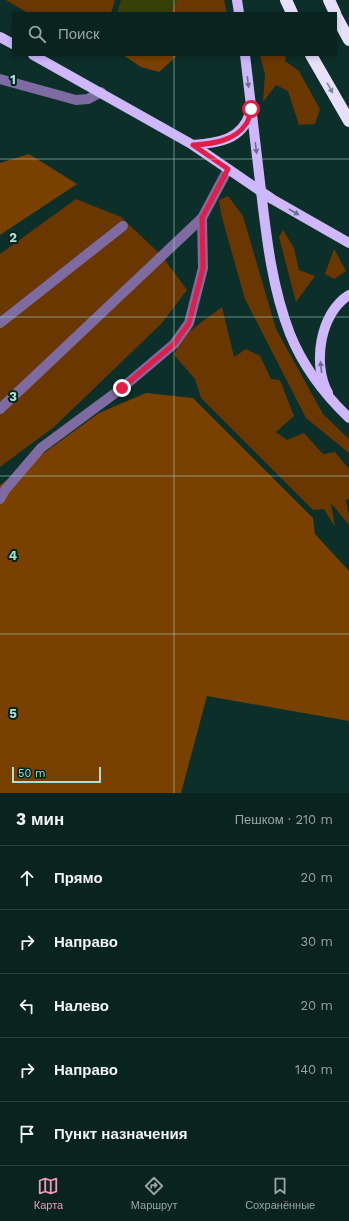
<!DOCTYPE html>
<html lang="ru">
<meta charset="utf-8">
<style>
:root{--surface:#09231f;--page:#172f2c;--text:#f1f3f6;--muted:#99a4a4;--line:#29403d;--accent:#f09ab5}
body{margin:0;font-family:"Work Sans",sans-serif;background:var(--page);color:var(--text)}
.scale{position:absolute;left:12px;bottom:10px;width:89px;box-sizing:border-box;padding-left:4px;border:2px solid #afdfd4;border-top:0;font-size:11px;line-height:14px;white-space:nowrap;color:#afdfd4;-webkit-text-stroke:3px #01251f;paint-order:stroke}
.stop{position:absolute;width:12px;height:12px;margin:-9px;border:3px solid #e11d48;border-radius:50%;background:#fff}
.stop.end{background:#e11d48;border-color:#fff;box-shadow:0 1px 4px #0008}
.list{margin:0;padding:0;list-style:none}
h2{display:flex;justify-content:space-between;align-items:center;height:52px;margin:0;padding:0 16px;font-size:17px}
h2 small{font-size:13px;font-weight:400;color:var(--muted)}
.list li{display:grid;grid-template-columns:26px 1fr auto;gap:12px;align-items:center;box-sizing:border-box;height:64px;padding:0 16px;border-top:1px solid var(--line)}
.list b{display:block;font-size:15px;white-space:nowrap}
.list em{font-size:13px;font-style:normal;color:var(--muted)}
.icon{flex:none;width:22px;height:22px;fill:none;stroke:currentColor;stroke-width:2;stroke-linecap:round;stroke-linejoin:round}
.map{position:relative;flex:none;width:349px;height:793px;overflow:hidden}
.search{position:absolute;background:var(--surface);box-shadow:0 2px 6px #0003;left:12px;right:12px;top:12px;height:44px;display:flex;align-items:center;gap:10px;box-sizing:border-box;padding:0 14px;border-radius:0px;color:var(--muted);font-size:15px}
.sheet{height:372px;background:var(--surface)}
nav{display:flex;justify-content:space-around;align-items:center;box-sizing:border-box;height:56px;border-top:1px solid var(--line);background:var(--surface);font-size:11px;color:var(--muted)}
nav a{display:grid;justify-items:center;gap:2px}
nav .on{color:var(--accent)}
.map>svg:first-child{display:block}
.green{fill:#6a3700}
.forest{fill:#794000}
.water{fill:#364007}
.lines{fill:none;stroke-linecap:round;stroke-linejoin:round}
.minor{stroke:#7d6ba1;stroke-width:10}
.major{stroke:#ceb8fb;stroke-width:10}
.highway{stroke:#e8e0fb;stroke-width:12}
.oneway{fill:#686e8d}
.oneway2{fill:#808c98}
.route{stroke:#e11d48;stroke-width:5}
.grid{fill:none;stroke:#afdfd4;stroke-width:1;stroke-opacity:0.55}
.grid-label{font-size:13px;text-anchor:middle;font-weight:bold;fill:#afdfd4;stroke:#01251f;stroke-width:4;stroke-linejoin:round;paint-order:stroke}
</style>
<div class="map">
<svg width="349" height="793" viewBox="0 0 349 793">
<rect width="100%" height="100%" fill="#0c2f29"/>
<g class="green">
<polygon points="6,0 115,0 111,13 28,13"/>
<polygon points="177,0 224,0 227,13 170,13"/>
<polygon points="260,55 286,55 285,61 299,71 320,109 315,124 299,125 288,91 276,85 263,102 265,74"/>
<polygon points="228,196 243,216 276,329 323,414 349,439 349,453 306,418 245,299 221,214 219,200"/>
<polygon points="76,199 121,217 162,256 187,290 161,324 54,427 0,467 0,254"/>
<polygon points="283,230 294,248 299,270 315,276 296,302 279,237"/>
<polygon points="334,249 346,271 334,279 325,274"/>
<polygon points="222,307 234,357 246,349 260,356 271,379 280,380 294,416 276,432 287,440 304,433 323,454 335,452 349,469 349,499 346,500 349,515 349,525 331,503 335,527 324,509 313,510 201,398 195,379 174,355 183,336"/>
</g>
<g class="forest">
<polygon points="123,55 178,55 159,72 141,67"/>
<polygon points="29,154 77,184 0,235 0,163"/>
<polygon points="146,393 193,398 313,518 315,534 349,571 349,721 207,696 181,793 0,793 0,485 99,413"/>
</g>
<polygon class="water" points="121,0 177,0 170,13 117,13"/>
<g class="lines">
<g class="minor">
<polyline points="0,79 76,100 88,99 101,92"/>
<polyline points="0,323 123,226"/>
<polyline points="0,409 202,218 228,169"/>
<polyline points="0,499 5,490 41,448 122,388 174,344 189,323 203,268 202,218"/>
</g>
<g class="major">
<polyline points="237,0 239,13"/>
<polyline points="0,37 13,44"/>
<polyline points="33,55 193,145 272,199 349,243"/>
<path d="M245,55C250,97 255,140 260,182C266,233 271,285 290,334C303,366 324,394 349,418"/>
<path d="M193,145C218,143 242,140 250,113"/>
<path d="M328,393C312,364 320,313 349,295"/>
</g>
<g class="highway">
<polyline points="286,0 292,13"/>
<polyline points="329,0 335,13"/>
<polyline points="336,16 349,40"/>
<polyline points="311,55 349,121"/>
</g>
</g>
<defs><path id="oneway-solid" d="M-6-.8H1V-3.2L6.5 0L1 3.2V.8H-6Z"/></defs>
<g class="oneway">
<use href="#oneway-solid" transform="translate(248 82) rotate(83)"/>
<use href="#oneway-solid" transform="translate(256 148) rotate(83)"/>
<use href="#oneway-solid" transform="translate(294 212) rotate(30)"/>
<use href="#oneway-solid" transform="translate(321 367) rotate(-96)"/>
</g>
<use class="oneway2" href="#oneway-solid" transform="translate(330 88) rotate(61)"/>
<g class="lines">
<path class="route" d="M122,388L174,344L189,323L203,268L202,218L228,169L193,145C212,144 235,141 246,124C249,120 250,114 251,109"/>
</g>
<path class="grid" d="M174,0V13M174,55V793M0,159H349M0,317H349M0,476H349M0,634H349"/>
<g class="grid-label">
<text x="13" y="84">1</text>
<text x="13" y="242">2</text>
<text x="13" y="401">3</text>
<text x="13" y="560">4</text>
<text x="13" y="718">5</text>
</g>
</svg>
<div class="scale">50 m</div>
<div class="stop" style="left:251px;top:109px"></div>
<div class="stop end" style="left:122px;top:388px"></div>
<div class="search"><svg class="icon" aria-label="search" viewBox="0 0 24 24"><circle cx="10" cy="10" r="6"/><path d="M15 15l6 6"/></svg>Поиск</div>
</div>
<section class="sheet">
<h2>3 мин<small>Пешком · 210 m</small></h2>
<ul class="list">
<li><svg class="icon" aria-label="ahead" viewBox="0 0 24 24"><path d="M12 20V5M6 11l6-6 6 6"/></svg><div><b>Прямо</b></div><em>20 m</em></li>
<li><svg class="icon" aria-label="right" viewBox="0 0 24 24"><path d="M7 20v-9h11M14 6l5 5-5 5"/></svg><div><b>Направо</b></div><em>30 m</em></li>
<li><svg class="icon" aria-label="left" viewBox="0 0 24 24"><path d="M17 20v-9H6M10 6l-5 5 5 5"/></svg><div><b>Налево</b></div><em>20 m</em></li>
<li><svg class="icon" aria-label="right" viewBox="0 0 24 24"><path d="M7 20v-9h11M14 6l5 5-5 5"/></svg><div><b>Направо</b></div><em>140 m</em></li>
<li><svg class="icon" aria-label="arrive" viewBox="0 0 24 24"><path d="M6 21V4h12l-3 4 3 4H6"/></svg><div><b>Пункт назначения</b></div></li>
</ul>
</section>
<nav>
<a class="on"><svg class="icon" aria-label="map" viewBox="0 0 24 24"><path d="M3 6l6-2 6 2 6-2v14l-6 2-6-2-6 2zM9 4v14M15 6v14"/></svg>Карта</a>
<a><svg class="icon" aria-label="directions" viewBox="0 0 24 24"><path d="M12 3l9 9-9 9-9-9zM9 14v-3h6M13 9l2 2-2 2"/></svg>Маршрут</a>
<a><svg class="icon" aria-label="saved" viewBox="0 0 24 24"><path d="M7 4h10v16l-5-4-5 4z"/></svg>Сохранённые</a>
</nav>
